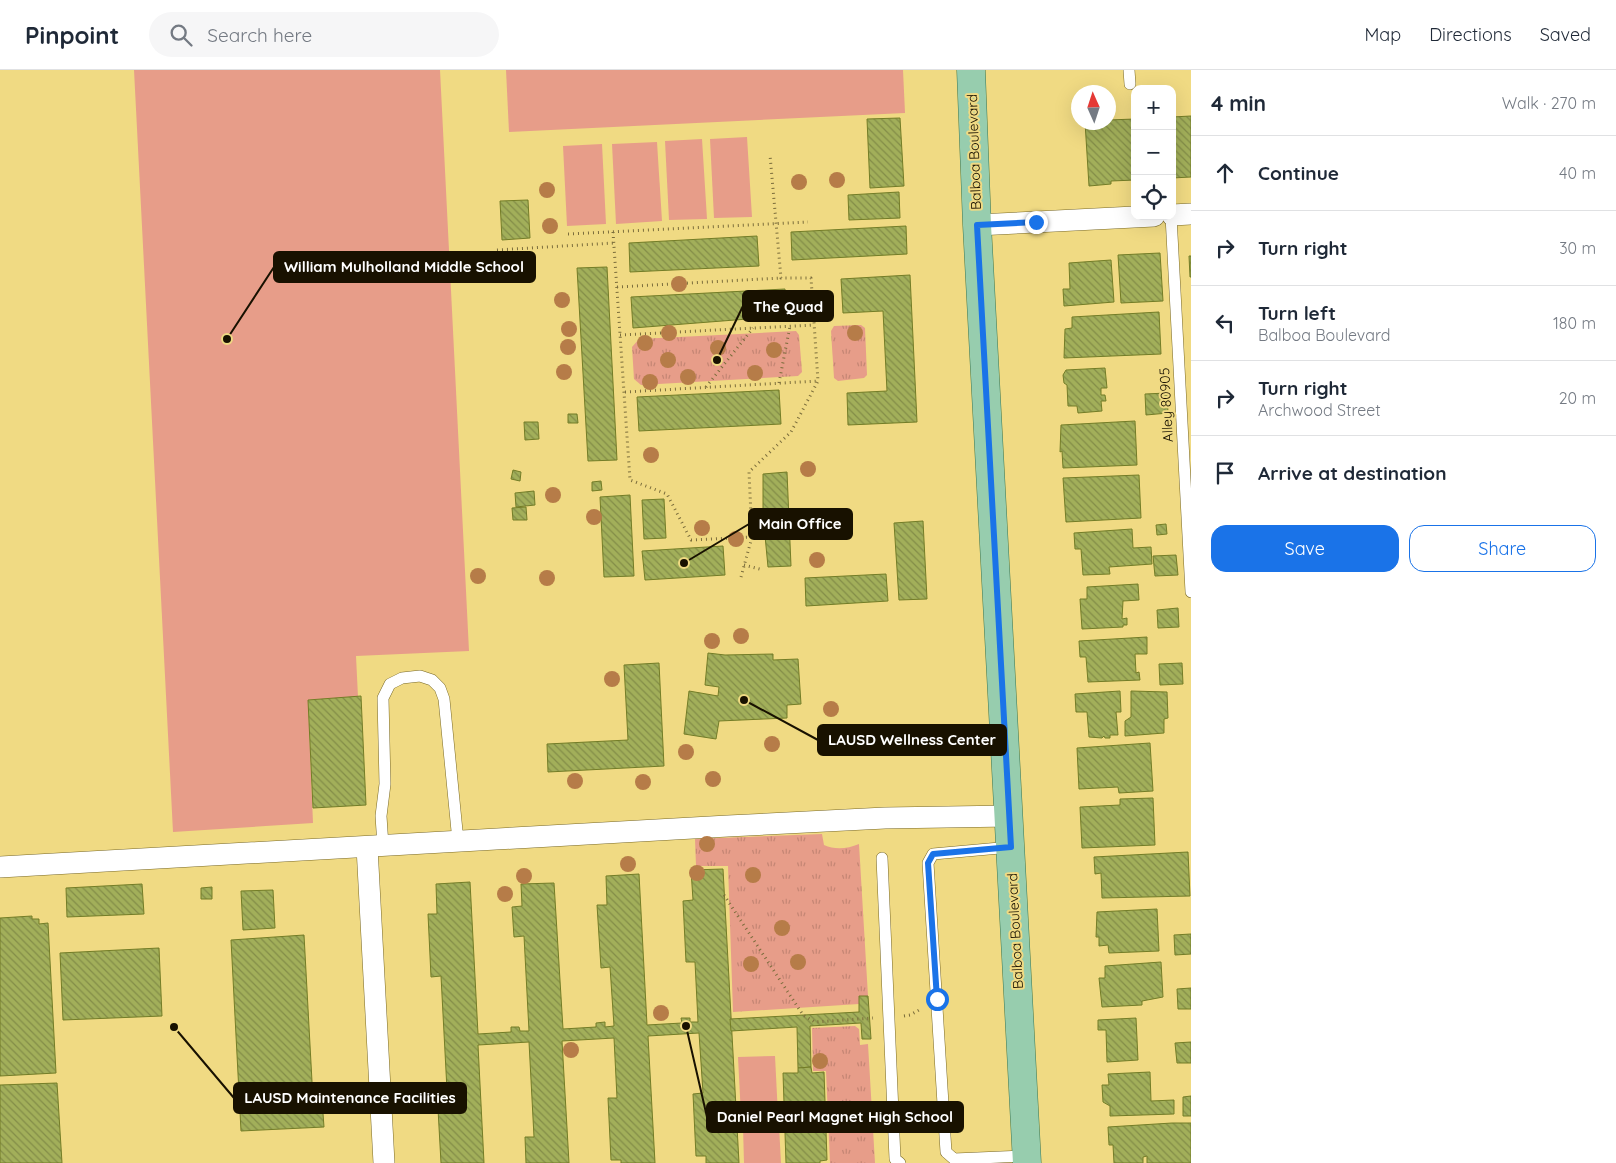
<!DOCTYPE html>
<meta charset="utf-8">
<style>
:root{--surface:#fff;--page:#f6f6f7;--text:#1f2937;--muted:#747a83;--line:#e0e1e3;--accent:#1a73e8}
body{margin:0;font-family:Quicksand,sans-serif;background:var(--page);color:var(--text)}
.controls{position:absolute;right:15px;top:15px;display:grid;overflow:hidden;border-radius:10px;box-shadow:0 5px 20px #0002}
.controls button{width:45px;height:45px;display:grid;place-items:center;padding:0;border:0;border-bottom:1px solid var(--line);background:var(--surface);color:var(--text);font:25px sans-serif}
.compass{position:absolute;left:1071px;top:15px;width:45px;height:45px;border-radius:50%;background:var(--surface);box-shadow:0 5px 20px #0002;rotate:357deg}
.stop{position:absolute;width:15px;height:15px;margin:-11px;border:4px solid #1a73e8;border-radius:50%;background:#fff}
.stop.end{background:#1a73e8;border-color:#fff;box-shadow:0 1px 5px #0008}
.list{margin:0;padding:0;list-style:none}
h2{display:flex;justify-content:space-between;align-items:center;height:65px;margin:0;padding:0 20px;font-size:21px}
h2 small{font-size:16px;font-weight:400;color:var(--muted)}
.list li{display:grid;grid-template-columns:32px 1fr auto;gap:15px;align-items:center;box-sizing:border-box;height:75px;padding:0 20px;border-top:1px solid var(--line)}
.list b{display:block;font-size:19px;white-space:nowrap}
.list p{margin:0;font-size:16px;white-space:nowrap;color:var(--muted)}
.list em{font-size:16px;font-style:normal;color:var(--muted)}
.actions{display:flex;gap:10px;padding:15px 20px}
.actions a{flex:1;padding:11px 0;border:1px solid var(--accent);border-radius:15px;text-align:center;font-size:18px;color:var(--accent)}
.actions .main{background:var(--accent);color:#fff}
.icon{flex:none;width:28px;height:28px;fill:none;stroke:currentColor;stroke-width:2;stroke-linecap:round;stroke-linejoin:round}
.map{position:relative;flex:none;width:1191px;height:1093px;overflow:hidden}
header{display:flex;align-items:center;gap:30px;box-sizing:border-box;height:70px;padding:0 25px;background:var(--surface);border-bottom:1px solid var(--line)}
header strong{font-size:24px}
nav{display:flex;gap:28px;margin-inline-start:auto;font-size:18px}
.search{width:350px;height:45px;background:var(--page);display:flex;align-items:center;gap:12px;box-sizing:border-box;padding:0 18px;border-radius:28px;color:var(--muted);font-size:19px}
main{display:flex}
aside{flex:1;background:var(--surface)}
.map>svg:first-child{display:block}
.grass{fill:url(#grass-tufts)}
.green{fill:#e79d89}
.building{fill:url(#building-back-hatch);stroke:#737d27}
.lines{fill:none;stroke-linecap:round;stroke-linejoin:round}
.service-casing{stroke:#796926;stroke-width:12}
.minor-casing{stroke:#796926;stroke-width:22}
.primary-casing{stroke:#3e764e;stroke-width:29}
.path{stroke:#7a6c3b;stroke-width:3;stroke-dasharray:1 4;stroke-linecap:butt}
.service{stroke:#fff;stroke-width:11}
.minor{stroke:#fff;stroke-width:21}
.primary{stroke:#97cdae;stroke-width:28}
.tree{fill:#b67c48}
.route{stroke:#1a73e8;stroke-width:6}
.labels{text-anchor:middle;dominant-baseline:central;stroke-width:4;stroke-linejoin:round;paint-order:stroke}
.street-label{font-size:14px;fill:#181100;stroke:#f0da83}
.leader{fill:none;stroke:#181100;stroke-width:2}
.callout-dot{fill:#181100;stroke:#f0da83;stroke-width:2}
.callout{fill:#181100;stroke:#181100;stroke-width:2}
.callout-label{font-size:15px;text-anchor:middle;font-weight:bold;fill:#fff}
</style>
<header>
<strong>Pinpoint</strong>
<div class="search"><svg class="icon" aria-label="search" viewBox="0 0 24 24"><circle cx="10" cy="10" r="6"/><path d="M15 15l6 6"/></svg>Search here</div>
<nav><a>Map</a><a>Directions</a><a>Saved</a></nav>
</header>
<main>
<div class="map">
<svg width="1191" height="1093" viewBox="0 0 1191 1093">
<defs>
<pattern id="grass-tufts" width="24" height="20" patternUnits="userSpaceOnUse" patternTransform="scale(1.25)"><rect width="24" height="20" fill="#e79d89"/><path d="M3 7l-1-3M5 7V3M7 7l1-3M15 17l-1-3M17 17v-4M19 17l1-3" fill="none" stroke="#c58674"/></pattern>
<pattern id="building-back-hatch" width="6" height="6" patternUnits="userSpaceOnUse" patternTransform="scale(1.25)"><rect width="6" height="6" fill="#a2af5a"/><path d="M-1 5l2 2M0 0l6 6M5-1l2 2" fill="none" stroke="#838d48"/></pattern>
</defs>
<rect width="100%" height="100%" fill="#f0da83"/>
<g class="grass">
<polygon points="861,255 865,258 867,305 864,308 838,311 834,308 831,261 834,256"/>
<polygon points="796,261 799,265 802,302 798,306 641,315 634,309 632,277 639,269"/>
<path d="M822,764L824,775C835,780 847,779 859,774L868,926H859V934L733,942L728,796H696L695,769Z"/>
<polygon points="855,956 859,959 860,975 868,974 875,1093 830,1093 826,1001 813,1001 812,958"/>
</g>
<g class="green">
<polygon points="134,0 440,0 469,581 356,586 358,627 308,630 313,753 173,762"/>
<polygon points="506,0 903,0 905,43 509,62"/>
<polygon points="747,67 752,147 714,148 710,69"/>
<polygon points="702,69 707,149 669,150 665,71"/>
<polygon points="657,72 662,151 616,154 612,74"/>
<polygon points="602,74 606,154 567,156 563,76"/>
<polygon points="775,986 778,1045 741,1046 738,987"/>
<polygon points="779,1056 781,1093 744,1093 743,1057"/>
</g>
<g class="building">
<polygon points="1191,46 1191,107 1172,108 1172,47"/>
<polygon points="900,48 904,116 870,118 867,49"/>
<polygon points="1135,49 1135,110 1111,111 1111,114 1089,116 1085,52 1108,52 1108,50"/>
<polygon points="899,122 900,148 849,150 848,125"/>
<polygon points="528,130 530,168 502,170 500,131"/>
<polygon points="906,156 907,184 792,190 791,162"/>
<polygon points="757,166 759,196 630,202 629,173"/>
<polygon points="1160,183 1163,231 1121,233 1118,185"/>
<polygon points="1189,186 1191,186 1191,207 1190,207"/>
<polygon points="1111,190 1114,232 1064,236 1063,219 1070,219 1069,193"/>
<polygon points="607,197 617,390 588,391 577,198"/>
<polygon points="910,205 917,352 848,355 847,323 887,321 883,241 843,243 841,209"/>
<polygon points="785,219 786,246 633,258 631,227"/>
<polygon points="1159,242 1161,284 1064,288 1065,259 1072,258 1072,247"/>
<polygon points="1105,298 1107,318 1101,318 1101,325 1105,325 1106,331 1101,331 1102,341 1078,343 1077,336 1068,336 1067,315 1064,313 1063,305 1066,300"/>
<polygon points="779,320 781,354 639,361 637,327"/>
<polygon points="1167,323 1168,343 1146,345 1145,324"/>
<polygon points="568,344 577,344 578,353 568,353"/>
<polygon points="1135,351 1137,395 1063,398 1062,381 1060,382 1061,355"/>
<polygon points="524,352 538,352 539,369 525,370"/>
<polygon points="513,400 521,402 520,411 511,409"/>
<polygon points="787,402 791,496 768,497 763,445 763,404"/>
<polygon points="1139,405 1141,448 1066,452 1063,408"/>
<polygon points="601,411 602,420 592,421 592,412"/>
<polygon points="534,421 535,435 516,437 515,423"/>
<polygon points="630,425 634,506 604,507 600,427"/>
<polygon points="664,429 666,468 644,469 642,430"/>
<polygon points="526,437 527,450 513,450 512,438"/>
<polygon points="923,451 927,529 899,530 894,453"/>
<polygon points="1166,454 1167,464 1157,465 1156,455"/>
<polygon points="1132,459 1133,478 1151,477 1152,494 1109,497 1110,504 1083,505 1081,479 1075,479 1074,463"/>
<polygon points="723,476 725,505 645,510 642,481"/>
<polygon points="1176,485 1178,505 1155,506 1153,486"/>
<polygon points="886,504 888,531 806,536 805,508"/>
<polygon points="1138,514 1139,530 1123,531 1122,549 1127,548 1127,555 1123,555 1123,557 1082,559 1080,529 1087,529 1087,517"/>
<polygon points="1178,538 1179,557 1158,558 1157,540"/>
<polygon points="1147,567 1147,584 1135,584 1136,603 1139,602 1140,610 1088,612 1086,587 1080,587 1079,571"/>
<polygon points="708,583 725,585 773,584 773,590 798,589 801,634 787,635 787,648 719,651 716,669 684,664 689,621 718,626 719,617 705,615"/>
<polygon points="659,593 664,696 548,702 547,674 628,670 624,595"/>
<polygon points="1182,593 1183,614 1160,615 1159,594"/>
<polygon points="1120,621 1121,642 1116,642 1118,665 1110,665 1110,668 1105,668 1104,666 1102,668 1089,667 1087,642 1076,642 1075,624"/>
<polygon points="1131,621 1167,622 1168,648 1164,649 1164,663 1125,666 1125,651 1131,647"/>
<polygon points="361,626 366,735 313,738 308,630"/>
<polygon points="1150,673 1153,721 1119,723 1118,717 1079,719 1077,678"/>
<polygon points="1153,728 1155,775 1082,778 1080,737 1120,735 1120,729"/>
<polygon points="1188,782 1190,826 1102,828 1101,803 1095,804 1094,787"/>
<polygon points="723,799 739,1093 706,1093 706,1086 696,1086 693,1024 703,1023 699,963 648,966 655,1093 621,1093 621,1090 611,1090 608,1028 617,1028 614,968 562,971 569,1093 526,1093 525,1067 534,1067 529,972 478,975 484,1093 441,1093 438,1039 448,1039 441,906 431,907 428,844 437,844 436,814 470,812 478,964 511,962 511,957 519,957 520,961 529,961 524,866 514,867 512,837 522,836 521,814 554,813 563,959 596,957 596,953 605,952 605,957 614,956 610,897 601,898 597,835 607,835 606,806 639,804 647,955 682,953 681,948 690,948 690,952 698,952 695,892 686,892 683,831 693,830 691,800"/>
<polygon points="142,814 144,844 67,847 66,818"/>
<polygon points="212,817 212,829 201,829 201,818"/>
<polygon points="273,820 275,858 243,860 241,821"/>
<polygon points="1157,839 1159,881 1109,883 1108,875 1099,876 1099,867 1096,867 1097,842"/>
<polygon points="32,846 32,849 39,849 39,854 48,853 56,1003 0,1006 0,848"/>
<polygon points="1191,864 1191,884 1175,885 1174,865"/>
<polygon points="304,865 313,1030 322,1030 324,1057 241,1061 231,870"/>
<polygon points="159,878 162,946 63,950 60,883"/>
<polygon points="1161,892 1163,927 1142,931 1142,935 1102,937 1099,908 1105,908 1105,896"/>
<polygon points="1191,918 1191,939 1178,939 1177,919"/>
<polygon points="859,926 868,926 871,969 862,969 861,953 810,956 811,997 798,998 797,957 731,961 730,949 859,942"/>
<polygon points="1136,948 1138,990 1107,992 1106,960 1098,960 1098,950"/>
<polygon points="1191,972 1191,993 1177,993 1175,973"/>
<polygon points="811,997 812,1003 824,1002 827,1090 820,1091 820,1093 786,1093 783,1003 798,1003 798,998"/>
<polygon points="1150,1002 1151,1031 1174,1030 1174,1044 1110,1046 1110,1036 1103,1032 1102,1015 1109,1015 1108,1004"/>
<polygon points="57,1013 62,1093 0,1093 0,1015"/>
<polygon points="1191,1026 1191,1046 1183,1046 1183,1027"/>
<polygon points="1172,1053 1191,1053 1191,1093 1147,1093 1147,1086 1143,1087 1143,1093 1114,1093 1113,1075 1109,1075 1108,1057"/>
</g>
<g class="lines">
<defs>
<g id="service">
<polyline points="1129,0 1130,14"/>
<polyline points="1171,146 1191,522"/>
<polyline points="383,776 381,746 385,714 383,628 390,614 402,608 420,606 432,610 440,618 444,629 458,771"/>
<polyline points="1011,777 933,784 928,793 946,1082 954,1089 1027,1086"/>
<polyline points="882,788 895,1089 900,1093"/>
</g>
<g id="minor">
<polyline points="1172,145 1191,144"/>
<polyline points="977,155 1154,146"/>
<polyline points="367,777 384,1093"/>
<polyline points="0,797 728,756 885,748 1010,746"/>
</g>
<polyline id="primary" points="971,0 977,155 1027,1093"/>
</defs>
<use href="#service" class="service-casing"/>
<use href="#minor" class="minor-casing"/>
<use href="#primary" class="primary-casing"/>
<g class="path">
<polyline points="613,162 630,410 667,424 691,470 752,467"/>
<polyline points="568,164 808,152"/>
<polyline points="497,180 614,173"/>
<polyline points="617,217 781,208"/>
<polyline points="620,265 814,255"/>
<polyline points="779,313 790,256"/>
<polyline points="706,317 753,258"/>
<polyline points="625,322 818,311"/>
<polyline points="744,495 763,500"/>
<polyline points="741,507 752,467 749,402 791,362 818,311 811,208 781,208 770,85"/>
<polyline points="724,825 803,945 815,952 873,948"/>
<polyline points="904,946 910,945 921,939"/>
</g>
<use href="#service" class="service"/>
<use href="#minor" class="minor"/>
<use href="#primary" class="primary"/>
</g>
<g class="tree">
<circle cx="837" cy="110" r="8"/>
<circle cx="799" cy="112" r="8"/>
<circle cx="547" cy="120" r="8"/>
<circle cx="550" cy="156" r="8"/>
<circle cx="679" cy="214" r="8"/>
<circle cx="562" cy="230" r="8"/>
<circle cx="569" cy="259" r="8"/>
<circle cx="669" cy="263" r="8"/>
<circle cx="855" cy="263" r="8"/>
<circle cx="645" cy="273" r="8"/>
<circle cx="568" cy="277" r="8"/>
<circle cx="718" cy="278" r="8"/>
<circle cx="774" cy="280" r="8"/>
<circle cx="668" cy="290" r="8"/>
<circle cx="564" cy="302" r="8"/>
<circle cx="755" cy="303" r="8"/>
<circle cx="688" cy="307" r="8"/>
<circle cx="650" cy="312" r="8"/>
<circle cx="651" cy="385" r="8"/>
<circle cx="808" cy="399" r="8"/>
<circle cx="553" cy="425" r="8"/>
<circle cx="594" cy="447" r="8"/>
<circle cx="702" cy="458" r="8"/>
<circle cx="736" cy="469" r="8"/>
<circle cx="817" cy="490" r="8"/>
<circle cx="478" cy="506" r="8"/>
<circle cx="547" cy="508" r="8"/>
<circle cx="741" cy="566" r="8"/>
<circle cx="712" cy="571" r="8"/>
<circle cx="612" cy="609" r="8"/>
<circle cx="831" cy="639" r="8"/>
<circle cx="772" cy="674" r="8"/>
<circle cx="686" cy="682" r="8"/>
<circle cx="713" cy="709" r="8"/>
<circle cx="575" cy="711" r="8"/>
<circle cx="643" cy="712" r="8"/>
<circle cx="707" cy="774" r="8"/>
<circle cx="628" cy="794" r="8"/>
<circle cx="697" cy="803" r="8"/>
<circle cx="753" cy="805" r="8"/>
<circle cx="524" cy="806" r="8"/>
<circle cx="505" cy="824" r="8"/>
<circle cx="782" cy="858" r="8"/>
<circle cx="798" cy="892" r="8"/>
<circle cx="751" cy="894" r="8"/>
<circle cx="661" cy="943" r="8"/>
<circle cx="571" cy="980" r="8"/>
<circle cx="820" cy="991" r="8"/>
</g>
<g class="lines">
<polyline class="route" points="937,929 928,793 933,784 1011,777 977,155 1036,152"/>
</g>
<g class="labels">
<g class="street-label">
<text transform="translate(974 82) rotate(-92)">Balboa Boulevard</text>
<text transform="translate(1166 335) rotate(-93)">Alley 80905</text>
<text transform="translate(1015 861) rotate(-93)">Balboa Boulevard</text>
</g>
</g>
<path class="leader" d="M227 269L274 197M717 290L743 236M684 493L749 454M744 630L818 670M174 957L234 1028M686 956L707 1047"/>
<g class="callout-dot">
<circle cx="227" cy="269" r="5"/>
<circle cx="717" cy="290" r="5"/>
<circle cx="684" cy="493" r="5"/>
<circle cx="744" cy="630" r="5"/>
<circle cx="174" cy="957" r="5"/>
<circle cx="686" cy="956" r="5"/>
</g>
<g class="callout">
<rect x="274" y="182" width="261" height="30" rx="5"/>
<rect x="743" y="221" width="90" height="30" rx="5"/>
<rect x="749" y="439" width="103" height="30" rx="5"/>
<rect x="818" y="655" width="188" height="30" rx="5"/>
<rect x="234" y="1013" width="232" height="30" rx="5"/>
<rect x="707" y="1032" width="256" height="30" rx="5"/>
</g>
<g class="callout-label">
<text x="404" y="202">William Mulholland Middle School</text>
<text x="788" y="242">The Quad</text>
<text x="800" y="459">Main Office</text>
<text x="912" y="675">LAUSD Wellness Center</text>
<text x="350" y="1033">LAUSD Maintenance Facilities</text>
<text x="835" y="1052">Daniel Pearl Magnet High School</text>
</g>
</svg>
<div class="controls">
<button>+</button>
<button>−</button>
<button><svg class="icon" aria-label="locate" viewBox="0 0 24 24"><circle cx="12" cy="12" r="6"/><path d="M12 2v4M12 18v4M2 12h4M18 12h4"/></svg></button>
</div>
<svg class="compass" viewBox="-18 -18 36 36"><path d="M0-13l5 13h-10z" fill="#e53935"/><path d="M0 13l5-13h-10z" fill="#747a83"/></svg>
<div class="stop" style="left:937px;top:929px"></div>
<div class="stop end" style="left:1036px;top:152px"></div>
</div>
<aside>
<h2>4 min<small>Walk · 270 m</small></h2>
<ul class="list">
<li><svg class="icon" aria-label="ahead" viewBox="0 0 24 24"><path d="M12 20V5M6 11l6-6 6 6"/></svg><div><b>Continue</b></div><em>40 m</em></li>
<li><svg class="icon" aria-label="right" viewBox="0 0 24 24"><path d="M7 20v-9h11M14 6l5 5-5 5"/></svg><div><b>Turn right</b></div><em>30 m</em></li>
<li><svg class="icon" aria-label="left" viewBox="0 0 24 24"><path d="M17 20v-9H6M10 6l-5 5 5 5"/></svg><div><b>Turn left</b><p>Balboa Boulevard</p></div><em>180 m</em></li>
<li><svg class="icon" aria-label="right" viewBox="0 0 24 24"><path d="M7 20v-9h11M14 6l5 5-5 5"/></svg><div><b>Turn right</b><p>Archwood Street</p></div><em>20 m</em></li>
<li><svg class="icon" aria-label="arrive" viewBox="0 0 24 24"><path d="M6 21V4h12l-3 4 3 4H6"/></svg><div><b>Arrive at destination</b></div></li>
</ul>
<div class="actions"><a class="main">Save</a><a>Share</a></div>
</aside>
</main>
